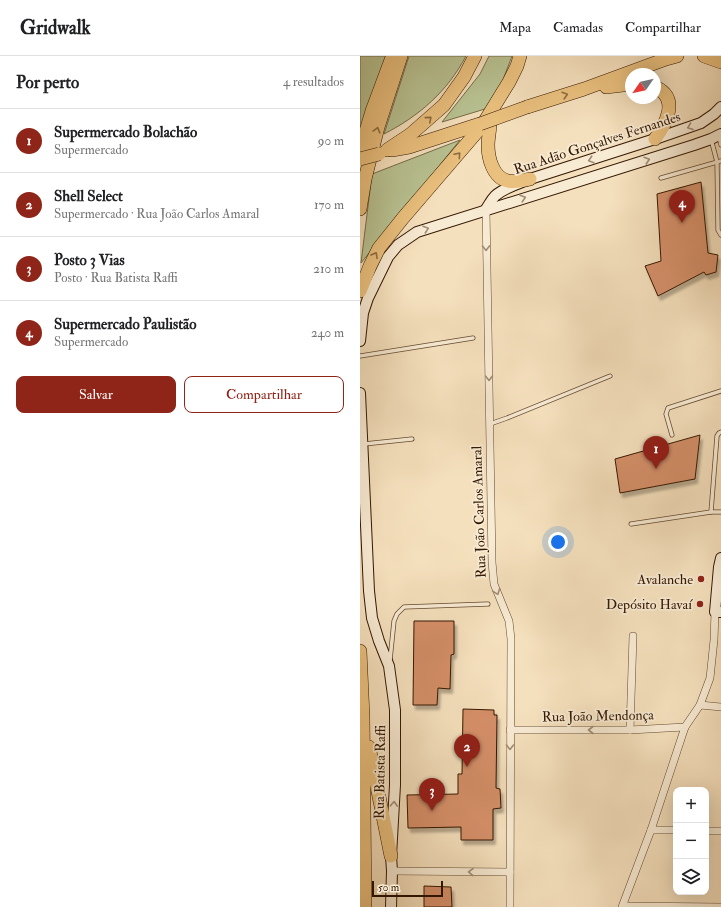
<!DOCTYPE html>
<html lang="pt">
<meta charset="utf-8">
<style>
:root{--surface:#fff;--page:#f2f2f2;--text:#202124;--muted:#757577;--line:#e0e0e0;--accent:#8f2418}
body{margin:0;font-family:"IM FELL Double Pica",serif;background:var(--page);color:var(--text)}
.controls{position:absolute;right:12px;bottom:12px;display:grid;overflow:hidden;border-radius:8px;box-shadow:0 4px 16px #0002}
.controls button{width:36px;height:36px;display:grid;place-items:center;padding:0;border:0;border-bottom:1px solid var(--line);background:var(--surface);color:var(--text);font:20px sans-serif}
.compass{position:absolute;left:265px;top:12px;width:36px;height:36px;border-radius:50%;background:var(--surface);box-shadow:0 4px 16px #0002;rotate:236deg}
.scale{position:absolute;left:12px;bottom:10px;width:71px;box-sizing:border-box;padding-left:4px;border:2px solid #341700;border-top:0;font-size:11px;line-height:14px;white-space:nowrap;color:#341700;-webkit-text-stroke:3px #f8ebd4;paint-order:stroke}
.you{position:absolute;left:198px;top:486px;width:14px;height:14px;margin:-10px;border:3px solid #fff;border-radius:50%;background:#1a73e8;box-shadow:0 0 0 6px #1a73e833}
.badge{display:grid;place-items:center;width:26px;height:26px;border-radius:50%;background:var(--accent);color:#fff;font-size:13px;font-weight:700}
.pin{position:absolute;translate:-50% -33px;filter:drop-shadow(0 1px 2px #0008)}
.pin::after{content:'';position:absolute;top:21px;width:14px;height:12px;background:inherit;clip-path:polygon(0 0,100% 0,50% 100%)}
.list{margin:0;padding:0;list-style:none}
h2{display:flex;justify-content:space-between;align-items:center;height:52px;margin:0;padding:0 16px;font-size:17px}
h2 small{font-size:13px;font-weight:400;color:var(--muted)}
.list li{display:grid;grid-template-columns:26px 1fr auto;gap:12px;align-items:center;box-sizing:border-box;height:64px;padding:0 16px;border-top:1px solid var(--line)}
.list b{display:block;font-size:15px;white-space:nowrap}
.list p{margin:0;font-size:13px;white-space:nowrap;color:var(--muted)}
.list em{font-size:13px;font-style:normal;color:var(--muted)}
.actions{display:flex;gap:8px;padding:12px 16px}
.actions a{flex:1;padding:9px 0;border:1px solid var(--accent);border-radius:8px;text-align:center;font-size:14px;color:var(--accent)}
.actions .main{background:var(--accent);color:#fff}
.icon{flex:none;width:22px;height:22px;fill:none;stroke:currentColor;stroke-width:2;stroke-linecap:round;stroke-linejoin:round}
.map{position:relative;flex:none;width:361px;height:851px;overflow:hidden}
header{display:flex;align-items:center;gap:24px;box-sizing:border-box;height:56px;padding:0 20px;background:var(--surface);border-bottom:1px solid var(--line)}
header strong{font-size:19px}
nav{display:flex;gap:22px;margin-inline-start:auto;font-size:14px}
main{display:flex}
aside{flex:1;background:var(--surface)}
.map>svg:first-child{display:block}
.green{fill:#b9c393;stroke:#766d4a}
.building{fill:#d58f69;stroke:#341700;filter:url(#shadow)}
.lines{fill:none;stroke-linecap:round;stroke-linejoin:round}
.lane-casing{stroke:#64492f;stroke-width:5}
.street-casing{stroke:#64492f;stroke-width:8}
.secondary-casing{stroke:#341700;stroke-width:12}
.highway-casing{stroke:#341700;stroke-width:14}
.lane{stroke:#f8ebd4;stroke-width:3.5}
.street{stroke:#f8ebd4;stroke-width:7}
.secondary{stroke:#f8ebd4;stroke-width:10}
.highway{stroke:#eac07e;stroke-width:13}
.highway-bridge-casing{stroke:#341700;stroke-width:14;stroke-linecap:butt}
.highway-bridge{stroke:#eac07e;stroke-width:13}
.oneway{stroke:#8f6c3f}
.oneway2{stroke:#a08c75}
.poi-dot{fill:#8f2418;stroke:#f8ebd4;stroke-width:1.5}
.labels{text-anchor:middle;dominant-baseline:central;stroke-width:3.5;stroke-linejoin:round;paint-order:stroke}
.street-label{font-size:14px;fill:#341700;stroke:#f8ebd4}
.poi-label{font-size:14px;fill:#341700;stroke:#f8ebd4;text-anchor:end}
</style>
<header>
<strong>Gridwalk</strong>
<nav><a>Mapa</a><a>Camadas</a><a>Compartilhar</a></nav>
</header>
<main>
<aside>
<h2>Por perto<small>4 resultados</small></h2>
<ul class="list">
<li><span class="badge">1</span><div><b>Supermercado Bolachão</b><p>Supermercado</p></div><em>90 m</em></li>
<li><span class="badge">2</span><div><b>Shell Select</b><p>Supermercado · Rua João Carlos Amaral</p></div><em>170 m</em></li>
<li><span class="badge">3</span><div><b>Posto 3 Vias</b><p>Posto · Rua Batista Raffi</p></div><em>210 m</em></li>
<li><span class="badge">4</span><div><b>Supermercado Paulistão</b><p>Supermercado</p></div><em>240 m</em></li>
</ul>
<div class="actions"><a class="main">Salvar</a><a>Compartilhar</a></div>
</aside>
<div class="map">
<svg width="361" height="851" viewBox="0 0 361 851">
<defs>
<filter id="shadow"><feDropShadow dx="2.5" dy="4.5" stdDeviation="1" flood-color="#0004"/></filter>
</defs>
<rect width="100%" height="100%" fill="#f5e0bd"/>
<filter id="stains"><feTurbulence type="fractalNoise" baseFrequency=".005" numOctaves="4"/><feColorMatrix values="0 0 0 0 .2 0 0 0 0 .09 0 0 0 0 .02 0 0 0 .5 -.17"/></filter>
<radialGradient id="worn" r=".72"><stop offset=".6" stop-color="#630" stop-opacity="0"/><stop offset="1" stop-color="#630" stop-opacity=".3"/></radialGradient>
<g class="green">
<polygon points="0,0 26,0 0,79"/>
<path d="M49,0H106C87,36 59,60 24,78Z"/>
<polygon points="129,0 152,0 141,29 125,53 82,66 120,18"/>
<polygon points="100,84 1,207 12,118"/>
</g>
<g class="building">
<polygon points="341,126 348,197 358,199 356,216 346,219 344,216 298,240 285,210 301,205 297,138"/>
<polygon points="340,379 335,423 260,437 255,403"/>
<polygon points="54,565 94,565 94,598 91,599 90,633 78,632 77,649 53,649"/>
<polygon points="103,653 134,654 134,659 137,659 136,732 140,733 141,752 133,753 133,784 101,784 101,771 48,772 47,739 98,738 98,718 102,718"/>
<polygon points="64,830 91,831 92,851 64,851"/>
</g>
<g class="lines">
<defs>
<g id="lane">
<polyline points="359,80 361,89"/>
<polyline points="351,83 357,106 358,174 361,179"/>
<polyline points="301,122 361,105"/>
<polyline points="0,300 113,282"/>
<polyline points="130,368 147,362 250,320"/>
<polyline points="361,376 359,377 357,380 351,456 361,456"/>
<polyline points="312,379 306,358 308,352 361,335"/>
<polyline points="4,388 52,383"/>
<polyline points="271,468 351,456"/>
<polyline points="30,604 34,565 37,558 44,551 128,548"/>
</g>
<g id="street">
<polyline points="126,153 132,506 134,528 149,565 151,583 150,851"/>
<polyline points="340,649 361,651"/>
<polyline points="150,674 270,674 325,671"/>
<polyline points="270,674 273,580"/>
<polyline points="291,774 316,774"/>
<polyline points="346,775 361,775"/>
<polyline points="32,815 150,816"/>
<polyline points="263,850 361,851"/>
<polyline points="262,851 291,774 325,671 340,649 350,622 354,584 355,556"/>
</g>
<g id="secondary">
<path d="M126,153C129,149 131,144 135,140C145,131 158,128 170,123L295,83L341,67L354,58L361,51"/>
<polyline points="0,285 3,257 8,242 28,201 38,189 57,176 334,89 351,83 361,78"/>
<polyline points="0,337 9,535 12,562 19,585 29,610 35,654 35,729 31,800 32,815 31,851"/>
<polyline points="361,502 359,511 355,556 361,556"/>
</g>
<g id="highway">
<polyline points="344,0 361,6"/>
<polyline points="246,31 271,28"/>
<polyline points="167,51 224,33 306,3 317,0"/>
<path d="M128,61C132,70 128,79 128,89C128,102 133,122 148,125C155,127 164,124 170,123"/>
<path d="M295,83C306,68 320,42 295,31"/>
<polyline points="27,94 51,78 84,49 104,21 115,0"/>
<polyline points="32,94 49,91 120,68"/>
<polyline points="0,95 12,55 31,4"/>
<polyline points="0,153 5,123 18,71 41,0"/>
<polyline points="0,235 10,210 19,192 43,162 122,70 149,26 157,10 160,0"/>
<polyline points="0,595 3,661 5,851"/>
<polyline points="9,691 31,800"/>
</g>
</defs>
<use href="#lane" class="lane-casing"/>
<use href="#street" class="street-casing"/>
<use href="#secondary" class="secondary-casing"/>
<use href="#highway" class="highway-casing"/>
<use href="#lane" class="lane"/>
<use href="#street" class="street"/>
<use href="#secondary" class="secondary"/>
<use href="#highway" class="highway"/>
<defs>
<g id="highway-bridge">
<polyline points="120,68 167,51"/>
<polyline points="0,103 19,98"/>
</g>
</defs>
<use href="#highway-bridge" class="highway-bridge-casing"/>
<use href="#highway-bridge" class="highway-bridge"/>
</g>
<defs><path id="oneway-chevron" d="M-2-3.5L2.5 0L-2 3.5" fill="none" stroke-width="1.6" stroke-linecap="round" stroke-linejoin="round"/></defs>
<g class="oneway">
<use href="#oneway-chevron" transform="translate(205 39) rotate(-17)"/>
<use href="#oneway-chevron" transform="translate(69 63) rotate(-41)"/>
<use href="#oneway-chevron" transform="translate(17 74) rotate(-75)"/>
<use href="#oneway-chevron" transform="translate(98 99) rotate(-49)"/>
<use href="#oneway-chevron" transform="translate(15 199) rotate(-61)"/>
</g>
<g class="oneway2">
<use href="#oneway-chevron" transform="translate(330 71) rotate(160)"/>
<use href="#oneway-chevron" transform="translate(231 104) rotate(162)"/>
<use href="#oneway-chevron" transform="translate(287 104) rotate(-18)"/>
<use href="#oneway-chevron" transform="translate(163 142) rotate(-17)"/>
<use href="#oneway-chevron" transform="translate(66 173) rotate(-19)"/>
<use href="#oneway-chevron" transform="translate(126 192) rotate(89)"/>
<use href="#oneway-chevron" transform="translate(129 322) rotate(89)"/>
<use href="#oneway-chevron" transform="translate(137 536) rotate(69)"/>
<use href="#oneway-chevron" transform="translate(231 674) rotate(180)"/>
<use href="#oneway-chevron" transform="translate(150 691) rotate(90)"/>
<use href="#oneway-chevron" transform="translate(34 748) rotate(-87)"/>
<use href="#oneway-chevron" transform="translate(111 816) rotate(-179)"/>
</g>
<g class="poi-dot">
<circle cx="341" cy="523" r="4"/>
<circle cx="340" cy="548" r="4"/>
</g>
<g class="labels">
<g class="street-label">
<text transform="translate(237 87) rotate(-18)">Rua Adão Gonçalves Fernandes</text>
<text transform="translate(119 456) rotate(-92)">Rua João Carlos Amaral</text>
<text transform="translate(238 660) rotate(-1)">Rua João Mendonça</text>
<text transform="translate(20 716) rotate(-89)">Rua Batista Raffi</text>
</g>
<g class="poi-label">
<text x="333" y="523">Avalanche</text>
<text x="332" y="548">Depósito Havaí</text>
</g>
</g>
<rect width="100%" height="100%" filter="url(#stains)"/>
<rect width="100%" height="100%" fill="url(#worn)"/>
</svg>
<div class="controls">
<button>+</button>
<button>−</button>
<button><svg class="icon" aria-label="layers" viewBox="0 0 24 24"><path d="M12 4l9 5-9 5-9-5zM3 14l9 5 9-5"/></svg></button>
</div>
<svg class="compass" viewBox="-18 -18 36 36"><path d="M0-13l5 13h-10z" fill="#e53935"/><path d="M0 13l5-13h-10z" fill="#757577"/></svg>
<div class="scale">50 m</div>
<div class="you"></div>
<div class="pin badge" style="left:296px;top:413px">1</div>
<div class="pin badge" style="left:107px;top:711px">2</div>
<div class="pin badge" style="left:72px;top:755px">3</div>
<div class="pin badge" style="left:322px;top:167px">4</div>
</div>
</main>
